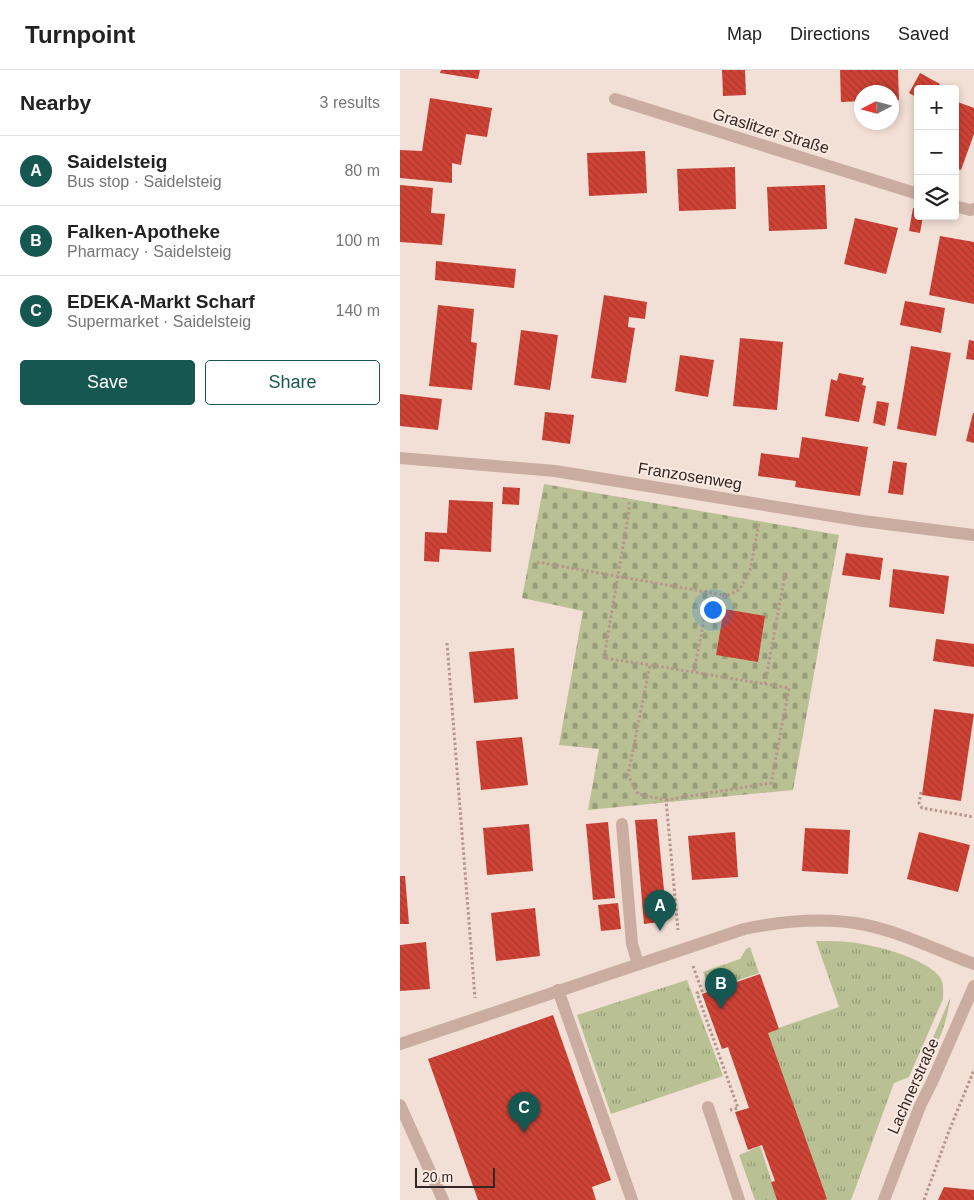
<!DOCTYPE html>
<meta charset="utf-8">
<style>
:root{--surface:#fff;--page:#f6f6f6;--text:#222;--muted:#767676;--line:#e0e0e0;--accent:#175751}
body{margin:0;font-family:Arial,sans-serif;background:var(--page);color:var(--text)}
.controls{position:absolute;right:15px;top:15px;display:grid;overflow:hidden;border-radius:5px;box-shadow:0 2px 8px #0003}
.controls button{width:45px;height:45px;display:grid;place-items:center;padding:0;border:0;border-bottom:1px solid var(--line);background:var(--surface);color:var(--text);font:25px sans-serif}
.compass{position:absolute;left:454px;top:15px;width:45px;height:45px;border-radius:50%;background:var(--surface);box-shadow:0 2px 8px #0003;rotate:264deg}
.scale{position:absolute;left:15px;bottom:12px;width:80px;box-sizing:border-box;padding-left:5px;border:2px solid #342624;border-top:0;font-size:14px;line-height:18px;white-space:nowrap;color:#342624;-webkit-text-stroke:4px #faeae1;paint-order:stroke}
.you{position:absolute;left:312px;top:539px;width:18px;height:18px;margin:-12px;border:4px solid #fff;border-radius:50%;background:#1a73e8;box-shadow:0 0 0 8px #1a73e833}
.badge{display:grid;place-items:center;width:32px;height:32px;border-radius:50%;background:var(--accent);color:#fff;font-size:16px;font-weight:700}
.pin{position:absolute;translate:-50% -41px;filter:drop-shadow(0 1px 2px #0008)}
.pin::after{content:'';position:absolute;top:26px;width:18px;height:15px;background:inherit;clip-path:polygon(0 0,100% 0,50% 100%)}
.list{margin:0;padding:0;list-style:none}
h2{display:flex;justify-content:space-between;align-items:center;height:65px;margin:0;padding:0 20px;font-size:21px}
h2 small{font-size:16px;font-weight:400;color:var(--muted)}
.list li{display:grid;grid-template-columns:32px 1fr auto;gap:15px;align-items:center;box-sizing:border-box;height:70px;padding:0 20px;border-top:1px solid var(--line)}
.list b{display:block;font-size:19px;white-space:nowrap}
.list p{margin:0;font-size:16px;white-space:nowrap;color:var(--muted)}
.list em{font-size:16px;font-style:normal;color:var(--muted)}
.actions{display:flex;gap:10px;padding:15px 20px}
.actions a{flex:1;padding:11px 0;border:1px solid var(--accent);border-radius:5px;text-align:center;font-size:18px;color:var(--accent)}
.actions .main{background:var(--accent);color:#fff}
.icon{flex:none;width:28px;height:28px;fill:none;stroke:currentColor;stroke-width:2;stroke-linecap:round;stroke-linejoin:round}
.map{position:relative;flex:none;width:574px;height:1130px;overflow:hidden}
header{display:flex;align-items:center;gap:30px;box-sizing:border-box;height:70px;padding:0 25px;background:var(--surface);border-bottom:1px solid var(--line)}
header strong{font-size:24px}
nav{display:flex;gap:28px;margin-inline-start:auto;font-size:18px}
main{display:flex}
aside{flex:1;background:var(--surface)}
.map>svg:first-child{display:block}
.grass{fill:url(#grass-tufts)}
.cemetery{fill:url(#cemetery-stones)}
.building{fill:url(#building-back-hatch)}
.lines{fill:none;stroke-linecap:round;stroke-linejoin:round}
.path{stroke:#b6968b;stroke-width:3;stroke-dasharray:2.5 2.5;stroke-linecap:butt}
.minor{stroke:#caada0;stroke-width:12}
.labels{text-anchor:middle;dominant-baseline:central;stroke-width:4;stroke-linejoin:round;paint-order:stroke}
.street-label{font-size:16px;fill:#342624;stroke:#faeae1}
</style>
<header>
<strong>Turnpoint</strong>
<nav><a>Map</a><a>Directions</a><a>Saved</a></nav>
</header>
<main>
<aside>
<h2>Nearby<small>3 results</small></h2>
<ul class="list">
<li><span class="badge">A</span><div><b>Saidelsteig</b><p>Bus stop · Saidelsteig</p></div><em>80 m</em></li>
<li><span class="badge">B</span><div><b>Falken-Apotheke</b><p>Pharmacy · Saidelsteig</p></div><em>100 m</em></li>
<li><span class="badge">C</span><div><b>EDEKA-Markt Scharf</b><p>Supermarket · Saidelsteig</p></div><em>140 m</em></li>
</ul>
<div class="actions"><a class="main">Save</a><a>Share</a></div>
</aside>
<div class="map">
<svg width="574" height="1130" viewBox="0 0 574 1130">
<defs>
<pattern id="grass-tufts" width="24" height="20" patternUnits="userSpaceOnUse" patternTransform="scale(1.25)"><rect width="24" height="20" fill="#b9c194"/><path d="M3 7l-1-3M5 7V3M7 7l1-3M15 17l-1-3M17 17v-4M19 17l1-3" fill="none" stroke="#979d79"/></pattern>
<pattern id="cemetery-stones" width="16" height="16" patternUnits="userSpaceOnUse" patternTransform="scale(1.25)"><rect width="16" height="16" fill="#b9c194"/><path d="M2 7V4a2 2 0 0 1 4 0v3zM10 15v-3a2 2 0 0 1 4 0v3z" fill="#979d79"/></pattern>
<pattern id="building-back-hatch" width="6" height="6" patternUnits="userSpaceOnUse" patternTransform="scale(1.25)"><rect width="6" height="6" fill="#cf4336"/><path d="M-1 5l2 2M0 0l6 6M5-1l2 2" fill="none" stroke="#a9382d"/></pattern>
</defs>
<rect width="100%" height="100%" fill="#f2dfd5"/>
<g class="grass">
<path d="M416,871C433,871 451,871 467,875C486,878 532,892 541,909C544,915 543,923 543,929L509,1007L494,1013L451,1130H424L367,962L439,937Z"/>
<polygon points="350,877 359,903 310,920 303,902 340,889 346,879"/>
<polygon points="287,910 323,1006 211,1044 177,945"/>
<path d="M550,928C547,958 532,989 514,1012Z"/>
<polygon points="360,1076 378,1130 355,1130 339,1085"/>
</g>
<polygon class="cemetery" points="144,414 439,465 393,720 188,740 199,679 159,675 183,541 122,528"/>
<g class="building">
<polygon points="41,0 80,0 78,9 40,3"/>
<polygon points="322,0 345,0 346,25 323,26"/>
<polygon points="440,0 498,0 499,30 492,30 492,22 462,22 462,31 441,32"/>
<polygon points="520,3 540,14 537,19 518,19 518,28 509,23"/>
<polygon points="30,28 92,38 87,67 66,64 61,95 52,93 52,113 0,108 0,80 22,81"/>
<polygon points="555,31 574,38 574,64 561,100 555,98"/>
<polygon points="245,81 247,123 189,126 187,83"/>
<polygon points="335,97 336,139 279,141 277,99"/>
<polygon points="0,115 33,118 31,143 45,144 42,175 0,172"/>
<polygon points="425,115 427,159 369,161 367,117"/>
<polygon points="513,138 518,139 518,146 523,146 520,163 509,161"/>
<polygon points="455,148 498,158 486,204 444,194"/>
<polygon points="540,166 574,172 574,234 529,225"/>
<polygon points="36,191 116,199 114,218 35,210"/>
<polygon points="204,225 247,232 245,249 229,247 228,257 235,258 226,313 191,308"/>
<polygon points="505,231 545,238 541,263 500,255"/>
<polygon points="38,235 74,239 71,272 77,273 72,320 29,316"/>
<polygon points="121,260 158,265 150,320 114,315"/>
<polygon points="340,268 383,272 377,340 333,336"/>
<polygon points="569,270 574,271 574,290 566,289"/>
<polygon points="511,276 551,283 536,366 497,359"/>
<polygon points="280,285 314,290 308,327 275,321"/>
<polygon points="439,303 464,308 462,315 466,316 459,352 425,346 431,309 437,311"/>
<polygon points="0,324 42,329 38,360 0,356"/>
<polygon points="477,331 489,333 485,356 473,353"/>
<polygon points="145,342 174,345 170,374 142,370"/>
<polygon points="573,343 574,343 574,373 566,371"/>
<polygon points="402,367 468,377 460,426 395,417 396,411 358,406 361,383 399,388"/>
<polygon points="493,391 507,393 503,425 488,423"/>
<polygon points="103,417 120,418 119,435 102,434"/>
<polygon points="49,430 93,432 91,482 40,479 39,492 24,491 25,462 47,463"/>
<polygon points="446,483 483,488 480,510 442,505"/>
<polygon points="493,499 549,506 544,544 489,537"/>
<polygon points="324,539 365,546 358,592 316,585"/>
<polygon points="536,569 574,574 574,597 533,591"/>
<polygon points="114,578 118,629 74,633 69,582"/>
<polygon points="534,639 574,644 561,731 522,725"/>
<polygon points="122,667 128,715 81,720 76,671"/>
<polygon points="257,749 267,851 244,854 235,750"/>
<polygon points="208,752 215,828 193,830 186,754"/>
<polygon points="129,754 133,801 87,805 83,758"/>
<polygon points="405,758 450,760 448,804 402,801"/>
<polygon points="335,762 338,807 292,810 288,766"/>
<polygon points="519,762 570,775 558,822 507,809"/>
<polygon points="0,806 5,806 9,854 0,854"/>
<polygon points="218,833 221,859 201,861 198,835"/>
<polygon points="135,838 140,886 96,891 91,843"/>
<polygon points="26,872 30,919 0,921 0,875"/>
<polygon points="360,904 379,959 368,963 427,1129 424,1130 377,1130 371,1112 375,1111 362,1075 348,1080 335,1042 349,1038 328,977 322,979 302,924"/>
<polygon points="153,945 211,1110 192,1117 196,1130 78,1130 28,989"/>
<polygon points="544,1117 574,1120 574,1130 538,1130"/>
</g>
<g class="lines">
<g class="path">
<polyline points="229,432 229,441 204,588 250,595"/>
<polyline points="137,492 329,526"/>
<polyline points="47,573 75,928"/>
<polyline points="294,601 307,535 339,520 350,501 359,453"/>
<polyline points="365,614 385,504"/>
<polyline points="521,722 519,733 522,738 574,747"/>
<polyline points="266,730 371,713 389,618 250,595 228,705 238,724 266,730 278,860"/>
<polyline points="293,896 302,921 297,923 338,1038 330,1040"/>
<polyline points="524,1130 549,1061 574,1000"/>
</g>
<g class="minor">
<polyline points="215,29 518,124"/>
<polyline points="555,136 570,140 574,139"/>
<polyline points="0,388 155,401 463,451 574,465"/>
<polyline points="222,754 232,874 238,894"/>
<polyline points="158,920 232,1130"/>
<path d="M0,974L344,859C382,851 427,847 466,855C503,863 539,881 574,894"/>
<polyline points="0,1035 43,1130"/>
<polyline points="308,1037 339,1130"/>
<polyline points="484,1130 520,1036 532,1012 574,916"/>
</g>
</g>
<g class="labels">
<g class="street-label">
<text transform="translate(371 61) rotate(17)">Graslitzer Straße</text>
<text transform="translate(290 406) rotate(9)">Franzosenweg</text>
<text transform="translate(513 1016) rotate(-66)">Lachnerstraße</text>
</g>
</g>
</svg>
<div class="controls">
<button>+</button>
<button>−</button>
<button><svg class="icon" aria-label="layers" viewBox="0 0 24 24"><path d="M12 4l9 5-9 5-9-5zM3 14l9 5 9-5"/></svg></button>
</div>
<svg class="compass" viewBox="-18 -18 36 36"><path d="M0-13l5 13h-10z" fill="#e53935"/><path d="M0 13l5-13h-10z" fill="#767676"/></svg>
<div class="scale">20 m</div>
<div class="you"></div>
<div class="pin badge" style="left:260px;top:861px">A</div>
<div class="pin badge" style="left:321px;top:939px">B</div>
<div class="pin badge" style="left:124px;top:1063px">C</div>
</div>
</main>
